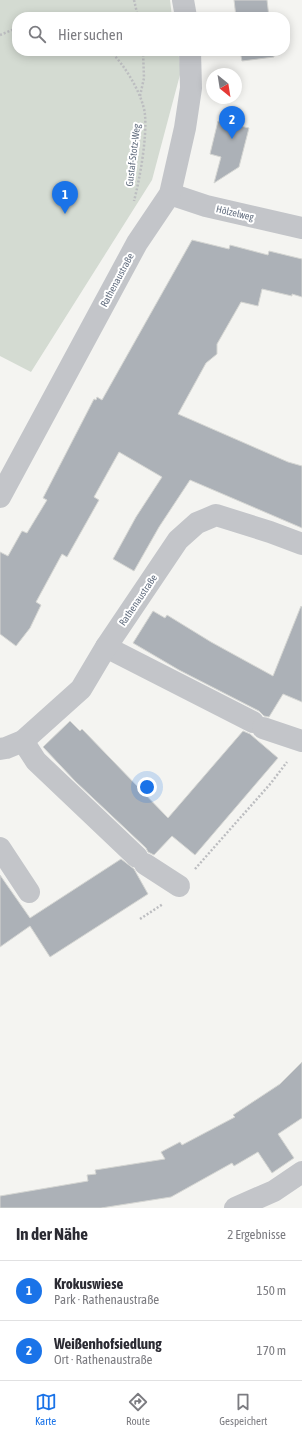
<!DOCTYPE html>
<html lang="de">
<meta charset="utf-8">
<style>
:root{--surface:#fff;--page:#f7f7f7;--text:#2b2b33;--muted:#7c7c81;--line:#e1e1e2;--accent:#1a73e8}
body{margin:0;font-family:"Asap Condensed",sans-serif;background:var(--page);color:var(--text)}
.compass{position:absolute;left:206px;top:68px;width:36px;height:36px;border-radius:50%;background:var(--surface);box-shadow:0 2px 10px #0003;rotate:150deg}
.you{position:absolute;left:147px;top:787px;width:14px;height:14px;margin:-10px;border:3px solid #fff;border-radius:50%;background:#1a73e8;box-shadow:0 0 0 6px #1a73e833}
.badge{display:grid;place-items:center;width:26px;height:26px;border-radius:50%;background:var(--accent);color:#fff;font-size:13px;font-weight:700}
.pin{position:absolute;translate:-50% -33px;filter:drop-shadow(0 1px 2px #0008)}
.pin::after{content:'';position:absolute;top:21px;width:14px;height:12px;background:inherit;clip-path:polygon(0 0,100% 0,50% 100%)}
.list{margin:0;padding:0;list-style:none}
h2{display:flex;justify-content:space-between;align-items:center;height:52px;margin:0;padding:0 16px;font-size:17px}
h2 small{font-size:13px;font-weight:400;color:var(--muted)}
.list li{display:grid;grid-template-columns:26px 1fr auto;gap:12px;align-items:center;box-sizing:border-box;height:60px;padding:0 16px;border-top:1px solid var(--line)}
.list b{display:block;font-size:15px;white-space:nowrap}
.list p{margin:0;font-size:13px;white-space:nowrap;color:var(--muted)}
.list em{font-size:13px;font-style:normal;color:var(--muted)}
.icon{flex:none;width:22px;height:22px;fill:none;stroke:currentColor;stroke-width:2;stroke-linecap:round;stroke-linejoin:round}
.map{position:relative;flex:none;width:302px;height:1208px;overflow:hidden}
.search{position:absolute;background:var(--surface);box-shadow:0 2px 10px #0003;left:12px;right:12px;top:12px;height:44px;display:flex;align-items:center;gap:10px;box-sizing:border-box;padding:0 14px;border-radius:16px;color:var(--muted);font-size:15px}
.sheet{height:172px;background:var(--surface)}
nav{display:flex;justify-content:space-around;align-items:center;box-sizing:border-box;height:56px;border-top:1px solid var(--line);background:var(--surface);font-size:11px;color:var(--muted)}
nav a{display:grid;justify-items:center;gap:2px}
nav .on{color:var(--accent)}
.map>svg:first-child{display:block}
.green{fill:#d4dbd2}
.building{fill:#acb1b7;stroke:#d5d6d3}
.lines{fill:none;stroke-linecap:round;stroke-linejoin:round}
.path{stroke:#bcbdc0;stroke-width:2.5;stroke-dasharray:2 2;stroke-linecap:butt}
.minor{stroke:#c3c5c9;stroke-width:22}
.labels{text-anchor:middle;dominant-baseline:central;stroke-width:4;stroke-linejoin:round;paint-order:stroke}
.street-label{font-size:10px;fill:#657081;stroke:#fff}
</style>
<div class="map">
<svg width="302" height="1208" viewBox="0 0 302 1208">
<rect width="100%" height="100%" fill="#f4f4f1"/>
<polygon class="green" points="0,0 170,0 172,17 17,17 17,51 178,51 181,71 152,180 31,372 0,356"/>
<g class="building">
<polygon points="234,0 267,0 269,17 236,17"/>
<polygon points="240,51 273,51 274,57 242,61"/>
<polygon points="218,121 249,128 239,167 214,183 221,157 210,154"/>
<polygon points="192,240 229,249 230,245 268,255 269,251 302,259 302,297 292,294 292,296 262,289 258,306 241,302 217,344 217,354 206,363 178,414 288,462 302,466 302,528 190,480 159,527 134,571 113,559 136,517 162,477 119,452 94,497 99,500 67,557 62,554 36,602 41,605 30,628 16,646 0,634 0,552 8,556 22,531 27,533 47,500 43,498 94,399 96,400 97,397 102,400"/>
<polygon points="301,606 302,607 302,702 283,694 269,717 264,716 259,711 179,670 133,643 153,611 165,618 167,615 211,642 273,676"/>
<polygon points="70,721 80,731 82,729 168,818 243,731 250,734 278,758 195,855 172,836 154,855 148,852 146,848 75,781 43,747"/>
<polygon points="121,859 134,869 148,894 50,957 30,926 0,947 0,875 30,918"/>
<polygon points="302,1062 302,1118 278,1134 294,1158 272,1173 258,1152 234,1166 232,1163 171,1197 101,1208 0,1208 0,1196 88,1181 87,1175 96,1174 95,1170 165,1159 161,1152 180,1142 182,1145 235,1117 233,1115 280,1084"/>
</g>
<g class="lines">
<g class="path">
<polyline points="134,0 138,17"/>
<polyline points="0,35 17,28"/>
<path d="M110,51C125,65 143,95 145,115C147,138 140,178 134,201"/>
<polyline points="140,96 144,78 143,51"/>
<polyline points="195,869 271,783 287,762"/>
<polyline points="140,919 163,904"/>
</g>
<g class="minor">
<polyline points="183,0 186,17"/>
<polyline points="170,194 206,206 302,228"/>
<polyline points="0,497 137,243 170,194 185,128 191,88 190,51"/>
<polyline points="106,647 253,722"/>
<polyline points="263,728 302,741"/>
<polyline points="23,741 36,761 137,857"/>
<polyline points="0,749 6,748 23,741 81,689 106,647 178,540 197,523 216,515 270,532 302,544"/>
<polyline points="0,848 29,892"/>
<polyline points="145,864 179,886"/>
<polyline points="235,1208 274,1191 302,1172"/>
</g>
</g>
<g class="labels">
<g class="street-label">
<text transform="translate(133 155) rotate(-83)">Gustaf-Stotz-Weg</text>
<text transform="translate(235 213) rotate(13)">Hölzelweg</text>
<text transform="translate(117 280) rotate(-62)">Rathenaustraße</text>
<text transform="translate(138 600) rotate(-56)">Rathenaustraße</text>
</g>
</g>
</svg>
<svg class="compass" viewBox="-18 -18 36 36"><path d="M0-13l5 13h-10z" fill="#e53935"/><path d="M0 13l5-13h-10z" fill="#7c7c81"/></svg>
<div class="you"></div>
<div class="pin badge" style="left:65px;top:214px">1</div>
<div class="pin badge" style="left:232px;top:139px">2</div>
<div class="search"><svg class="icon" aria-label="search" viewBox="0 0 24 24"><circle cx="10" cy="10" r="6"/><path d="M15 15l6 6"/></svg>Hier suchen</div>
</div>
<section class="sheet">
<h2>In der Nähe<small>2 Ergebnisse</small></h2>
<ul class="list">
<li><span class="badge">1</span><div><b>Krokuswiese</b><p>Park · Rathenaustraße</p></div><em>150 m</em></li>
<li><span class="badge">2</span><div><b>Weißenhofsiedlung</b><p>Ort · Rathenaustraße</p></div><em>170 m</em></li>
</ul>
</section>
<nav>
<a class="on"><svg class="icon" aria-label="map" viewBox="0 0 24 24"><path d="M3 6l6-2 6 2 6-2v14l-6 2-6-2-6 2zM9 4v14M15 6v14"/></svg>Karte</a>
<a><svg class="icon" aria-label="directions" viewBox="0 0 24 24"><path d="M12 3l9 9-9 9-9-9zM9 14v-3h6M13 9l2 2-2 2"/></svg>Route</a>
<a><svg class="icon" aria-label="saved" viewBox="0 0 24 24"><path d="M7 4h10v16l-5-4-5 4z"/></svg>Gespeichert</a>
</nav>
